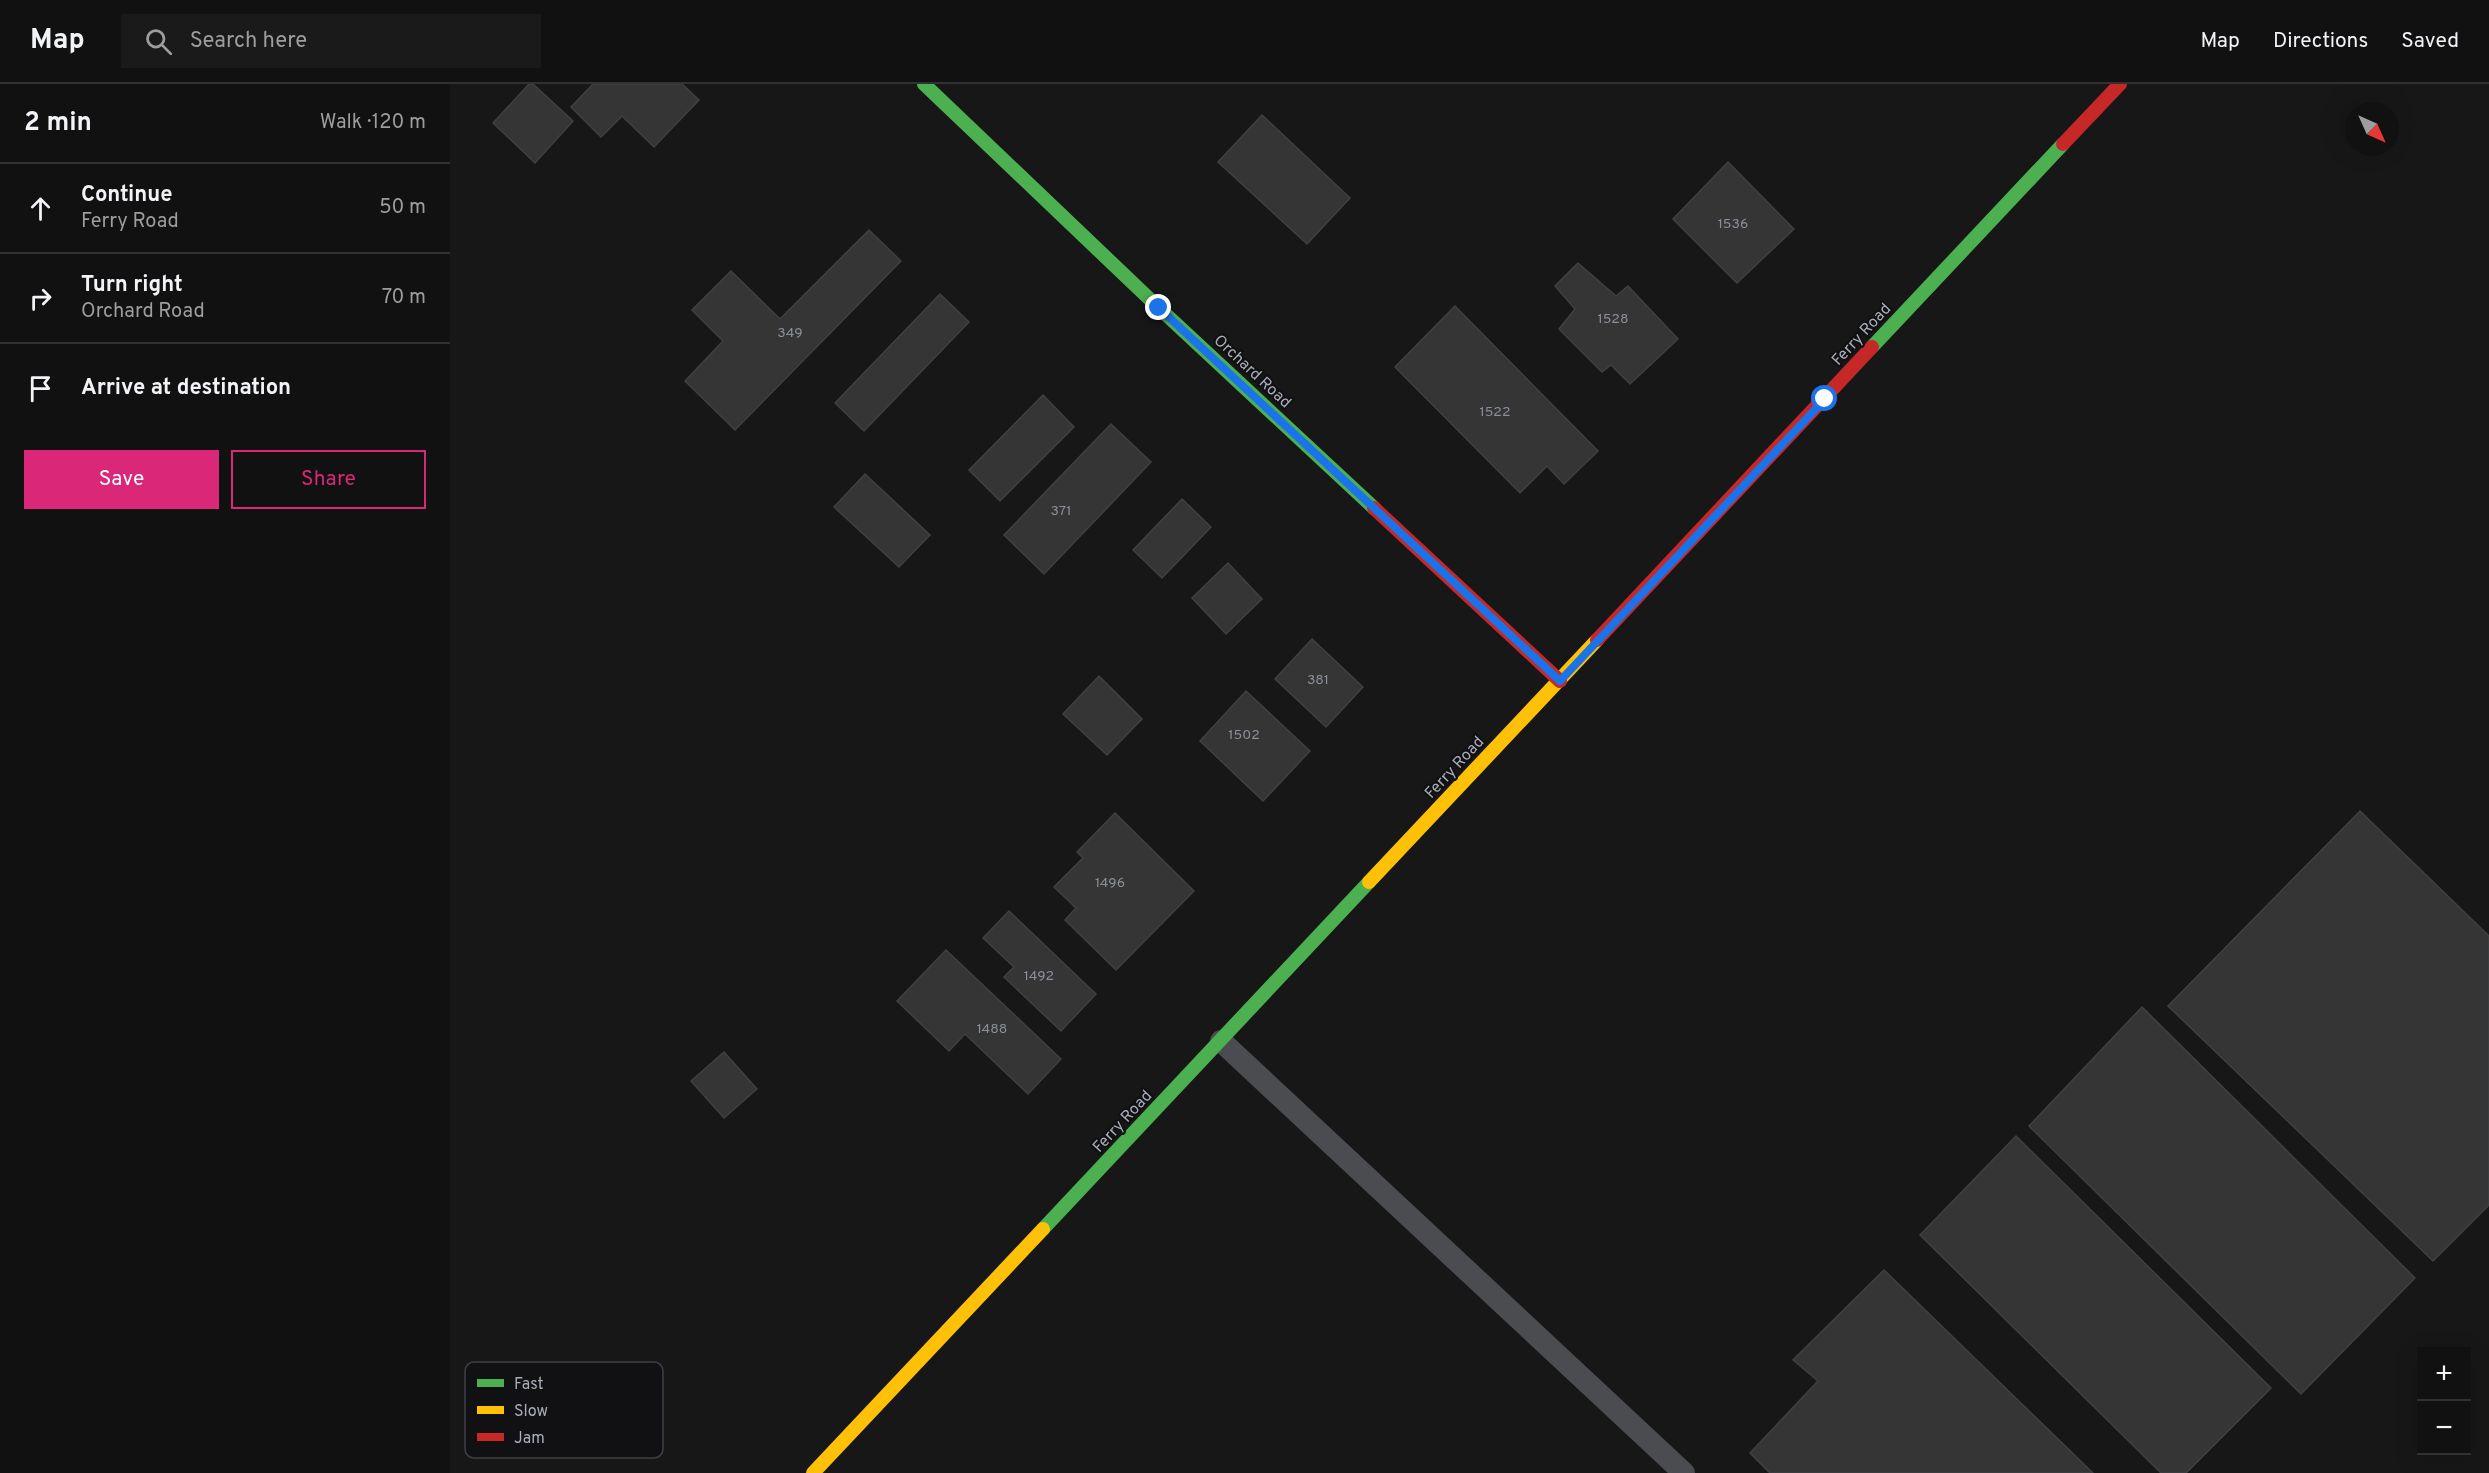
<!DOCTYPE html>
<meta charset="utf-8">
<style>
:root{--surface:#111;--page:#1a1a1a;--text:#f1f3f6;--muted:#9c9d9f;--line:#303131;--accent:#db2777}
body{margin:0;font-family:Overpass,sans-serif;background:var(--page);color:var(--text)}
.controls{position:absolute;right:18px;bottom:18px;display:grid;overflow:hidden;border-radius:0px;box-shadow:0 6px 24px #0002}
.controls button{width:54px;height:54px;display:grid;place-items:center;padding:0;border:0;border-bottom:2px solid var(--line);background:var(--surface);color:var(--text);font:30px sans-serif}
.compass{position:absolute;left:1895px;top:18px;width:54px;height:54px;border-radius:50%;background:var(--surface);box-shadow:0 6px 24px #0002;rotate:135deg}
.stop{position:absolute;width:18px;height:18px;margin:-14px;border:4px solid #1a73e8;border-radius:50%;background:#fff}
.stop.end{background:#1a73e8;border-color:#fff;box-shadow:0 2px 6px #0008}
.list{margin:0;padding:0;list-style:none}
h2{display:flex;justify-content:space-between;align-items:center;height:78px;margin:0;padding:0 24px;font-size:26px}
h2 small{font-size:20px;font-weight:400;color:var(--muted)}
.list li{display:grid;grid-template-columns:39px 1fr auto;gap:18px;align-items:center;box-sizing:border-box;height:90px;padding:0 24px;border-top:2px solid var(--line)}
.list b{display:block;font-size:22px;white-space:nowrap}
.list p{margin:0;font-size:20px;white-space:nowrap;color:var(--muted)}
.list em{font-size:20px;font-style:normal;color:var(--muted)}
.actions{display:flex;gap:12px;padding:18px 24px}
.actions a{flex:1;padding:14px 0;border:2px solid var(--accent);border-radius:0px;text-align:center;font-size:21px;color:var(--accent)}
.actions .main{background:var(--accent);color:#fff}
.icon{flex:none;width:33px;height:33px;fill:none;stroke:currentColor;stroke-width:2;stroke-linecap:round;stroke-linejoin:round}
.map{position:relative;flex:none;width:2039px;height:1389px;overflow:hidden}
header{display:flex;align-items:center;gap:36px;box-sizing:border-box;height:84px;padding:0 30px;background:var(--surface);border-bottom:2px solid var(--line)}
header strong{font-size:28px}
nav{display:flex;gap:33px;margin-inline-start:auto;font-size:21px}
.search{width:420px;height:54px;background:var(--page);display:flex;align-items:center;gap:15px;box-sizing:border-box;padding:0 21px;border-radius:0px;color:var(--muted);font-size:22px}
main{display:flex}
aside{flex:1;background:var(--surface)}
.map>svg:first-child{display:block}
.building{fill:#353536;stroke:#3f4043;stroke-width:1.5}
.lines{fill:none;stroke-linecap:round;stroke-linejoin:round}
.lane{stroke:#4b4c50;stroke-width:22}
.fast{stroke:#4caf50;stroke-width:14}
.slow{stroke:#ffc107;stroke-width:14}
.jam{stroke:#c62828;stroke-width:14}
.route{stroke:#1a73e8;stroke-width:8}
.labels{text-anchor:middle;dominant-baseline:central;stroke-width:4.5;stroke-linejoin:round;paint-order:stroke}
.number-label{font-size:14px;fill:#8b8f98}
.street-label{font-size:16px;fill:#a8adb8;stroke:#111113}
.key{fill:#111113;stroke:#3e4045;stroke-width:1.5}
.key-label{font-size:16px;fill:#a8adb8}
</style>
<header>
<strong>Map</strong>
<div class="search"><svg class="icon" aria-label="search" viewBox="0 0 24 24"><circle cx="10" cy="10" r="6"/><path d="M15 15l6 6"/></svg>Search here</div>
<nav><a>Map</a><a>Directions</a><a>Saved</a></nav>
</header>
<main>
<aside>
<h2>2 min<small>Walk · 120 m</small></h2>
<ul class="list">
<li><svg class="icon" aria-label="ahead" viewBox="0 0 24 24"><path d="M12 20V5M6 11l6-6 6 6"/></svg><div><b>Continue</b><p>Ferry Road</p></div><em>50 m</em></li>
<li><svg class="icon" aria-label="right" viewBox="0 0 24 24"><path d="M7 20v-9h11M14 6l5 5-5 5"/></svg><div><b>Turn right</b><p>Orchard Road</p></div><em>70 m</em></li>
<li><svg class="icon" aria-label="arrive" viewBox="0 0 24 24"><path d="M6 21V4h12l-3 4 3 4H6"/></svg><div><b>Arrive at destination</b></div></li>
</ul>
<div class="actions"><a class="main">Save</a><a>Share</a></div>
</aside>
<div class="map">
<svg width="2039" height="1389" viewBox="0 0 2039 1389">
<rect width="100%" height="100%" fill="#171717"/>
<g class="building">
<polygon points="79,0 83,0 123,37 85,79 43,39"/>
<polygon points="143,0 232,0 249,16 204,63 172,32 151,53 121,23"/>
<polygon points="812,31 900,114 857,160 768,78"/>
<polygon points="1278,78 1344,145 1287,199 1223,135"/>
<polygon points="419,146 451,177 285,346 235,297 273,257 242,226 281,187 330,235"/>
<polygon points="1128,179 1166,212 1178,202 1228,255 1180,300 1161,281 1152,288 1109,245 1125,225 1105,202"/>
<polygon points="490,210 519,238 414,347 385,319"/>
<polygon points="1005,222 1148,367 1114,400 1097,382 1070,409 945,283"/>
<polygon points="593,311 624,343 550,417 519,386"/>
<polygon points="661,340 701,378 594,490 554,451"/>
<polygon points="415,390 480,451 449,483 384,423"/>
<polygon points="732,415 761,443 712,494 683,466"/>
<polygon points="778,479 812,515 776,550 742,514"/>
<polygon points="862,555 913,603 876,643 825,595"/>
<polygon points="649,592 692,635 657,671 613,630"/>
<polygon points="796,607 860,667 813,717 750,657"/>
<polygon points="1910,727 2039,852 2039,1121 1983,1177 1718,922"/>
<polygon points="665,729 744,807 666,886 615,836 626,824 604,803 633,774 627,768"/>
<polygon points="559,827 646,910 611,947 554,893 564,883 533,854"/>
<polygon points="496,866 611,975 578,1010 515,950 499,967 447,917"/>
<polygon points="1692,923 1965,1194 1851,1310 1579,1042"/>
<polygon points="274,968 307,1005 274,1034 241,997"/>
<polygon points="1566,1052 1821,1304 1736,1389 1711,1389 1470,1151"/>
<polygon points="1434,1186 1643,1389 1320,1389 1300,1369 1368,1297 1343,1276"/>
</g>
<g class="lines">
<polyline class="lane" points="771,957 1234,1389"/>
<g class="fast">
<polyline points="474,0 709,224 924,424"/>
<polyline points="1422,263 1613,60"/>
<polyline points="593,1145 919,798"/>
</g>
<g class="slow">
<polyline points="919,798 1147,556"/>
<polyline points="363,1389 593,1145"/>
</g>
<g class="jam">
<polyline points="1613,60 1670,0"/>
<polyline points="924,424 1110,597"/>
<polyline points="1147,556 1422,263"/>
</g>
</g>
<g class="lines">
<polyline class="route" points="709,224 1110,597 1375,315"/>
</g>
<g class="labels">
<g class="number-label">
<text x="1283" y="140">1536</text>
<text x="1163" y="235">1528</text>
<text x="340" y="249">349</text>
<text x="1045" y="328">1522</text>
<text x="611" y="427">371</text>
<text x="868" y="596">381</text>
<text x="794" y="651">1502</text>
<text x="660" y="799">1496</text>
<text x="589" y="892">1492</text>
<text x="542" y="945">1488</text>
</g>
<g class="street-label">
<text transform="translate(1412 251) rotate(-47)">Ferry Road</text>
<text transform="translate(802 288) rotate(43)">Orchard Road</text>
<text transform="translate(1005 684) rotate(-47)">Ferry Road</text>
<text transform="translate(673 1038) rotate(-47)">Ferry Road</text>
</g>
</g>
<rect x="15" y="1278" width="198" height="96" rx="9" class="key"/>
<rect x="27" y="1295" width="27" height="8" fill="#4caf50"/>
<rect x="27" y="1322" width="27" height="8" fill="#ffc107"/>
<rect x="27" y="1349" width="27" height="8" fill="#c62828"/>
<g class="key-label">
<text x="64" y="1305">Fast</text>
<text x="64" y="1332">Slow</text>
<text x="64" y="1359">Jam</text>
</g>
</svg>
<div class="controls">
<button>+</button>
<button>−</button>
</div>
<svg class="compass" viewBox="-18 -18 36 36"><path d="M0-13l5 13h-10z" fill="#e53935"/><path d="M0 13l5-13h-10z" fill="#9c9d9f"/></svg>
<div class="stop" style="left:1375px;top:315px"></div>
<div class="stop end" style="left:709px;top:224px"></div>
</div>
</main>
